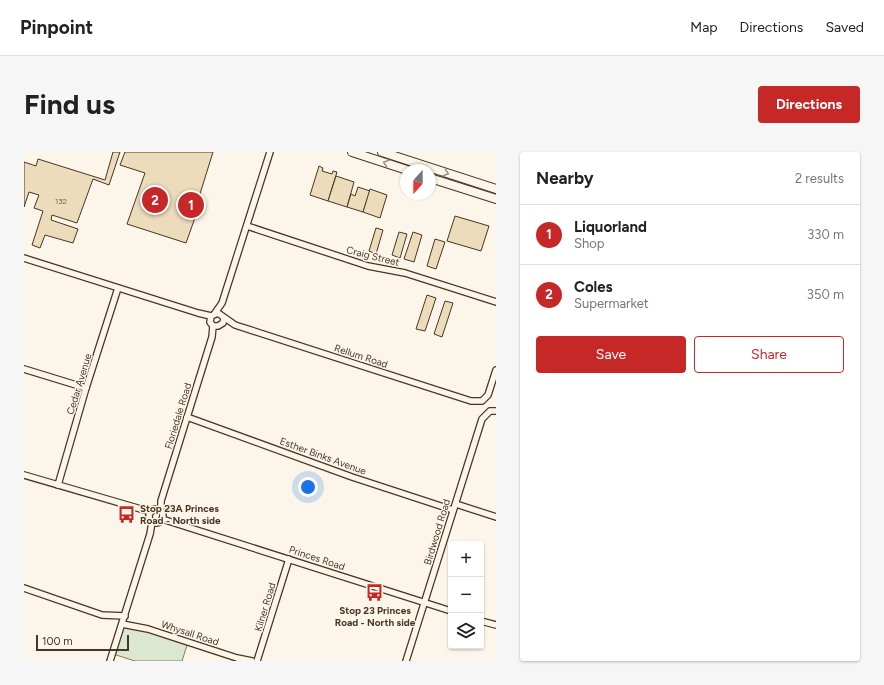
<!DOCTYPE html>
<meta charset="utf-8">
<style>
:root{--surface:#fff;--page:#f6f6f6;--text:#222;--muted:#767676;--line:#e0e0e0;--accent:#c62828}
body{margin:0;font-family:Figtree,sans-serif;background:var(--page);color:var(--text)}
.controls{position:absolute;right:12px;bottom:12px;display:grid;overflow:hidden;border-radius:4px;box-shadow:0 1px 3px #0004}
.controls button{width:36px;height:36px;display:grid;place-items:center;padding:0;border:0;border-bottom:1px solid var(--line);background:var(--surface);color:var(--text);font:20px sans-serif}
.compass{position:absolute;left:376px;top:12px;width:36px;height:36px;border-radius:50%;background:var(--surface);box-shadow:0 1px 3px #0004;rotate:201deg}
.scale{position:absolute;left:12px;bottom:10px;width:93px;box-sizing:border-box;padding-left:4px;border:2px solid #4a3520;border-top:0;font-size:11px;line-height:14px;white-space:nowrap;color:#4a3520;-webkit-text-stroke:3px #fbf6e9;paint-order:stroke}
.you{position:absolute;left:284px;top:335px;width:14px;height:14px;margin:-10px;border:3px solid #fff;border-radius:50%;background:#1a73e8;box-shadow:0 0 0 6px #1a73e833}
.badge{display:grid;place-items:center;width:26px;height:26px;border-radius:50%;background:var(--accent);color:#fff;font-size:13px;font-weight:700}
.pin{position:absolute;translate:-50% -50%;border:2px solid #fff;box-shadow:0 1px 4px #0006}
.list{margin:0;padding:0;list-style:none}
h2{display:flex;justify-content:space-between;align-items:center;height:52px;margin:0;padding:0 16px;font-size:17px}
h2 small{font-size:13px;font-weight:400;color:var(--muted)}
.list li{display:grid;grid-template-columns:26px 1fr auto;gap:12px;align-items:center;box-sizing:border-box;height:60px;padding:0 16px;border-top:1px solid var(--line)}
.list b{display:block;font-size:15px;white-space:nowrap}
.list p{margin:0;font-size:13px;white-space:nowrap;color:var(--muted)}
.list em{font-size:13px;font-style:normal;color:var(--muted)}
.actions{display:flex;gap:8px;padding:12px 16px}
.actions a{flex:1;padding:9px 0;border:1px solid var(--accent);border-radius:4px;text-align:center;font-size:14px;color:var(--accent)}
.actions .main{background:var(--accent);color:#fff}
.icon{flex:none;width:22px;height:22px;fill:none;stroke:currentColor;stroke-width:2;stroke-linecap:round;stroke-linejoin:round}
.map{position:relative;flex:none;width:472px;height:509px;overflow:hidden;border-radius:4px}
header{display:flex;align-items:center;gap:24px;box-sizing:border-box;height:56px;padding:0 20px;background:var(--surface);border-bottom:1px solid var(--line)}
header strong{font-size:19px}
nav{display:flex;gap:22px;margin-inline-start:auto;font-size:14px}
.intro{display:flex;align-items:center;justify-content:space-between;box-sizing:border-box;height:96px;padding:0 24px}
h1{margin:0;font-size:28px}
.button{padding:10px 18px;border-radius:4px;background:var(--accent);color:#fff;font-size:14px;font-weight:700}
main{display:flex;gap:24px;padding:0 24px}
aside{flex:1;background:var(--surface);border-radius:4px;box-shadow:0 1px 3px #0004}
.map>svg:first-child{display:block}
.green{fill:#dce7d0;stroke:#887966}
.building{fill:#ecdcbc;stroke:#4a3520}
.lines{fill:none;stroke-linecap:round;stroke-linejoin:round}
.minor-casing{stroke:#4a3520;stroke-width:8}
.secondary-casing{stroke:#4a3520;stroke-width:10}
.minor{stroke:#fbf6e9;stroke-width:5.5}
.secondary{stroke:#fbf6e9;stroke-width:8}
.oneway{stroke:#a29684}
.labels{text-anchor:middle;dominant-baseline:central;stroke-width:3;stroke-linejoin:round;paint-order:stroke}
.number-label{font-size:8px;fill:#725f47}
.street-label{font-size:10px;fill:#4a3520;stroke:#fbf6e9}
.poi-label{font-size:10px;font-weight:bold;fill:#4a3520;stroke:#fbf6e9;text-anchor:start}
</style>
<header>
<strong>Pinpoint</strong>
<nav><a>Map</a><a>Directions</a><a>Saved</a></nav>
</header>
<div class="intro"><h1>Find us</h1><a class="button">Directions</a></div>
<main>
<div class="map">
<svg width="472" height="509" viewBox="0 0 472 509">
<rect width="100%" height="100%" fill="#fbf6e9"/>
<polygon class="green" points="98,472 164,490 158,509 111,509 89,502"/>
<g class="building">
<polygon points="89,0 96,0 85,33 69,27 53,71 28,63 27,68 54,77 49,91 21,83 16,96 8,93 19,59 10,56 15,43 5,40 0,55 0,10 12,14 14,7 81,28"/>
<polygon points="101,0 189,0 175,45 177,49 162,91 103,72 121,21 96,13"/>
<polygon points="295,14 299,16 298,19 308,22 309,19 313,20 304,49 286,43"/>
<polygon points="312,24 330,30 323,55 304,49"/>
<polygon points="334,35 346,39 339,60 323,55 327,42 331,44"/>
<polygon points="346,37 363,43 356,66 339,60"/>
<polygon points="431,64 465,74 457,99 423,89"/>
<polygon points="352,76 359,78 352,102 345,99"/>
<polygon points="375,80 383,82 376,106 368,103"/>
<polygon points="389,80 398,83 390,110 380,107"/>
<polygon points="411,87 421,90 412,117 403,114"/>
<polygon points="403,143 412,146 401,179 392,177"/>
<polygon points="421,149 429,151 418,185 410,182"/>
</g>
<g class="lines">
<defs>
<g id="minor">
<polyline points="223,74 344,114 381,121 472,150"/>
<polyline points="0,106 174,161 187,164"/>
<polyline points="191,161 198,151 246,0"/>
<polyline points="200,166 199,171 194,174 189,174 186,170 187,164 194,161 211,173 447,249 458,249 464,243 472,218"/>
<polyline points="0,217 62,236"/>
<polyline points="163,265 328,325 429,358"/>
<polyline points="0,323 127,360"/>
<polyline points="34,333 62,236 94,136"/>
<polyline points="432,352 472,365"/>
<circle cx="132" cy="364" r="7"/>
<polyline points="137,359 137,349 188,185 189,174"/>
<polyline points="138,367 427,459"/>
<polyline points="0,436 78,463 101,464"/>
<polyline points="457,469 472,473"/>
<polyline points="98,472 124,477 213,506 228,509"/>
<polyline points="86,509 126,382 128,370"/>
<polyline points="233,509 265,407"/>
<polyline points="382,509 458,267 466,259 472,259"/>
</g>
<g id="secondary">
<polyline points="328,0 383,18"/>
<polyline points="358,0 472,37"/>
<polyline points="406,26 472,47"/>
</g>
</defs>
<use href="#minor" class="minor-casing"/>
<use href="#secondary" class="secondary-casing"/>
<use href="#minor" class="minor"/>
<use href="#secondary" class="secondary"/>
</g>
<defs><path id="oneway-chevron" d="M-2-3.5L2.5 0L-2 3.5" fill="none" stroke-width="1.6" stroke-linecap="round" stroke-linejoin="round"/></defs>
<g class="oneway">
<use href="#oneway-chevron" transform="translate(362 11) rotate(-162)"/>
<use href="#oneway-chevron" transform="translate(422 21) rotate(18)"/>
</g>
<defs>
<symbol id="bus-bare" viewBox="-9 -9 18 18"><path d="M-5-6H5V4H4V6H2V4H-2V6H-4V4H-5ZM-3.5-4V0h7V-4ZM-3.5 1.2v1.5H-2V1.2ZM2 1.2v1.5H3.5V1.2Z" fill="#c62828" stroke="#fbf6e9" stroke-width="2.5" paint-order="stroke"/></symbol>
</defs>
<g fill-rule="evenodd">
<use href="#bus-bare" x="90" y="350" width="25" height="25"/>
<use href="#bus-bare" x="338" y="428" width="25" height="25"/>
</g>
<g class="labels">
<g class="number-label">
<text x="37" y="49">132</text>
</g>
<g class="street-label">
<text transform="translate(349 104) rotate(14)">Craig Street</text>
<text transform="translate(337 204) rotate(18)">Rellum Road</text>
<text transform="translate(55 232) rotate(-73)">Cedar Avenue</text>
<text transform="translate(154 264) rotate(-73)">Floriedale Road</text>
<text transform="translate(299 304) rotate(20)">Esther Binks Avenue</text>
<text transform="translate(413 380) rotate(-73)">Birdwood Road</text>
<text transform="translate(293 406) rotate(18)">Princes Road</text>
<text transform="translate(241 455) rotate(-73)">Kilner Road</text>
<text transform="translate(166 481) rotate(18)">Whysall Road</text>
</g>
<g class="poi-label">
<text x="116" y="356">Stop 23A Princes<tspan x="116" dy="12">Road - North side</tspan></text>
<text x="351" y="458" text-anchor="middle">Stop 23 Princes<tspan x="351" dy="12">Road - North side</tspan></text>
</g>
</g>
</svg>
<div class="controls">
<button>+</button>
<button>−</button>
<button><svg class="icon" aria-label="layers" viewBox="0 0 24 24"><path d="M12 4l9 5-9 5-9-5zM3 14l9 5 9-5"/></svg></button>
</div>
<svg class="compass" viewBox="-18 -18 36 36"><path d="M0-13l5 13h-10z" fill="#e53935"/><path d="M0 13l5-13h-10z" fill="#767676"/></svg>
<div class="scale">100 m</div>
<div class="you"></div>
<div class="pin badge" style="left:167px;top:53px">1</div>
<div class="pin badge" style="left:131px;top:48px">2</div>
</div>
<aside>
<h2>Nearby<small>2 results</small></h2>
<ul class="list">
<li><span class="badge">1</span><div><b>Liquorland</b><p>Shop</p></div><em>330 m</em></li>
<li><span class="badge">2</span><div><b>Coles</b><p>Supermarket</p></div><em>350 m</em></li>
</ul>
<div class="actions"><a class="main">Save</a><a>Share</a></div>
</aside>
</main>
